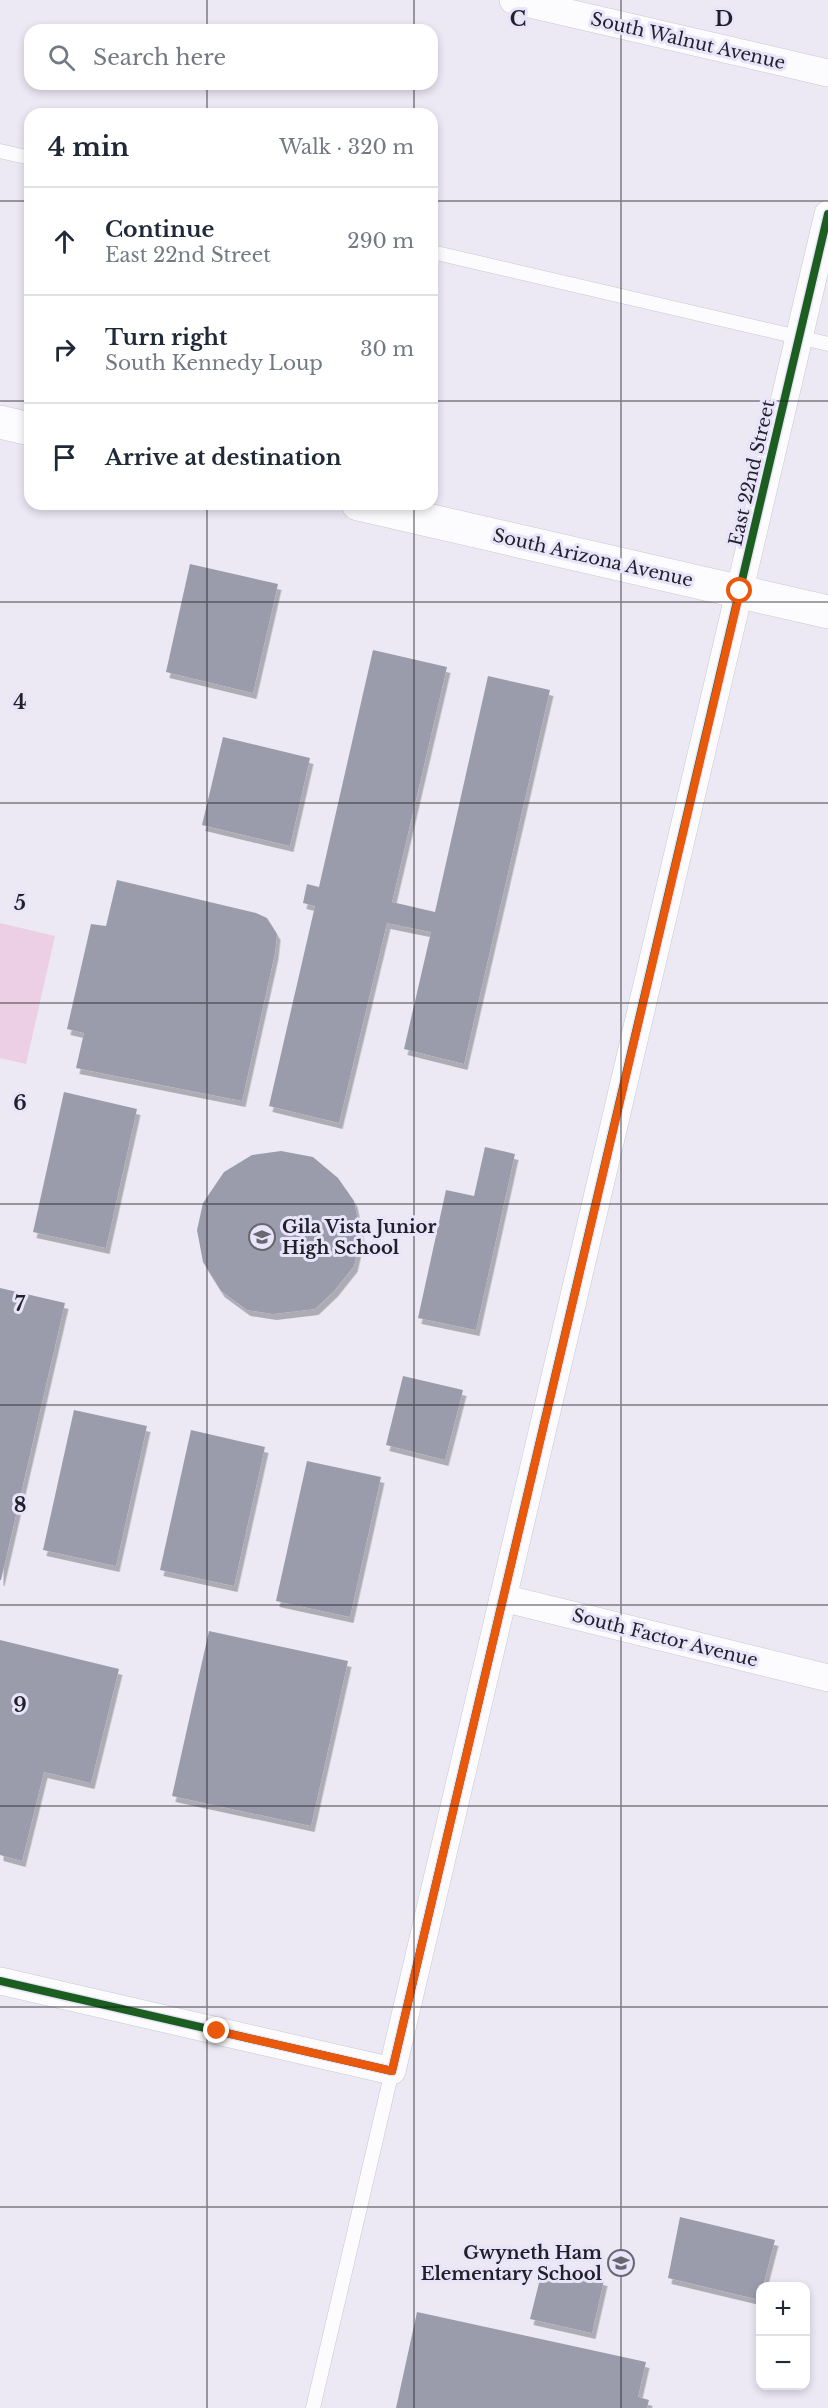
<!DOCTYPE html>
<meta charset="utf-8">
<style>
:root{--surface:#fff;--page:#f2f2f3;--text:#1f2937;--muted:#747a83;--line:#e0e1e3}
body{margin:0;font-family:"Libre Baskerville",serif;background:var(--page);color:var(--text)}
.controls{position:absolute;right:18px;bottom:18px;display:grid;overflow:hidden;border-radius:12px;box-shadow:0 3px 9px #0003}
.controls button{width:54px;height:54px;display:grid;place-items:center;padding:0;border:0;border-bottom:2px solid var(--line);background:var(--surface);color:var(--text);font:30px sans-serif}
.stop{position:absolute;width:18px;height:18px;margin:-14px;border:4px solid #ea580c;border-radius:50%;background:#fff}
.stop.end{background:#ea580c;border-color:#fff;box-shadow:0 2px 6px #0008}
.list{margin:0;padding:0;list-style:none}
h2{display:flex;justify-content:space-between;align-items:center;height:78px;margin:0;padding:0 24px;font-size:26px}
h2 small{font-size:20px;font-weight:400;color:var(--muted)}
.list li{display:grid;grid-template-columns:39px 1fr auto;gap:18px;align-items:center;box-sizing:border-box;height:108px;padding:0 24px;border-top:2px solid var(--line)}
.list b{display:block;font-size:22px;white-space:nowrap}
.list p{margin:0;font-size:20px;white-space:nowrap;color:var(--muted)}
.list em{font-size:20px;font-style:normal;color:var(--muted)}
.icon{flex:none;width:33px;height:33px;fill:none;stroke:currentColor;stroke-width:2;stroke-linecap:round;stroke-linejoin:round}
.map{position:relative;flex:none;width:828px;height:2408px;overflow:hidden}
.search{position:absolute;background:var(--surface);box-shadow:0 3px 9px #0003;left:24px;top:24px;width:414px;height:66px;display:flex;align-items:center;gap:15px;box-sizing:border-box;padding:0 21px;border-radius:18px;color:var(--muted);font-size:22px}
.panel{position:absolute;background:var(--surface);box-shadow:0 3px 9px #0003;left:24px;top:108px;width:414px;height:402px;border-radius:18px}
.map>svg:first-child{display:block}
.green{fill:#eccfe4}
.building{fill:#9a9cac;filter:url(#shadow)}
.lines{fill:none;stroke-linecap:round;stroke-linejoin:round}
.service-casing{stroke:#c9c7cf;stroke-width:15}
.minor-casing{stroke:#c9c7cf;stroke-width:28}
.tertiary-casing{stroke:#c9c7cf;stroke-width:34}
.service{stroke:#fcfcfe;stroke-width:14}
.minor{stroke:#fcfcfe;stroke-width:27}
.tertiary{stroke:#fcfcfe;stroke-width:33}
.cycleway-casing{stroke:#e8e4fa;stroke-width:11}
.cycleway{stroke:#1b5e20;stroke-width:8}
.route{stroke:#ea580c;stroke-width:8}
.grid{fill:none;stroke:#211f27;stroke-width:1.5;stroke-opacity:0.55}
.labels{text-anchor:middle;dominant-baseline:central;stroke-width:6;stroke-linejoin:round;paint-order:stroke}
.street-label{font-size:18px;fill:#211f27;stroke:#e8e4fa}
.poi-label{font-size:18px;font-weight:bold;fill:#211f27;stroke:#e8e4fa;text-anchor:start}
.grid-label{font-size:20px;text-anchor:middle;font-weight:bold;fill:#211f27;stroke:#e8e4fa;stroke-width:6;stroke-linejoin:round;paint-order:stroke}
</style>
<div class="map">
<svg width="828" height="2408" viewBox="0 0 828 2408">
<defs>
<filter id="shadow"><feDropShadow dx="3.5" dy="6" stdDeviation="0" flood-color="#0004"/></filter>
</defs>
<rect width="100%" height="100%" fill="#ece9f5"/>
<polygon class="green" points="0,923 55,936 26,1064 0,1058"/>
<g class="building">
<polygon points="190,564 278,584 253,693 166,672"/>
<polygon points="373,650 447,667 392,902 435,912 488,676 550,690 464,1064 404,1049 431,932 387,923 339,1123 269,1106 315,906 303,903 307,884 319,887"/>
<polygon points="223,737 310,758 290,846 202,825"/>
<polygon points="117,880 256,913 267,918 277,934 275,953 242,1101 76,1068 84,1033 67,1029 91,924 106,926"/>
<polygon points="64,1092 137,1109 106,1248 33,1232"/>
<polygon points="485,1147 515,1154 476,1330 418,1318 446,1190 474,1196"/>
<polygon points="281,1151 313,1157 338,1178 354,1201 361,1236 354,1266 334,1291 315,1309 273,1314 247,1310 221,1291 203,1262 197,1230 203,1203 224,1172 252,1155"/>
<polygon points="0,1288 65,1303 1,1580 0,1580"/>
<polygon points="403,1376 463,1390 445,1460 386,1445"/>
<polygon points="74,1410 147,1426 116,1566 43,1550"/>
<polygon points="191,1430 265,1447 234,1586 160,1570"/>
<polygon points="307,1461 381,1477 350,1617 276,1601"/>
<polygon points="209,1631 348,1661 311,1826 172,1796"/>
<polygon points="0,1640 119,1669 91,1783 44,1772 22,1861 0,1855"/>
<polygon points="680,2217 775,2240 763,2286 760,2286 760,2300 668,2278"/>
<polygon points="543,2267 604,2280 592,2333 530,2319"/>
<polygon points="417,2312 646,2362 638,2397 649,2400 647,2408 396,2408"/>
</g>
<g class="lines">
<defs>
<g id="service">
<polyline points="0,151 30,158"/>
<polyline points="432,252 828,344"/>
<polyline points="313,2408 392,2071"/>
</g>
<g id="minor">
<polyline points="513,0 828,73"/>
<polyline points="503,1598 828,1678"/>
<polyline points="0,1981 392,2071 828,214"/>
</g>
<g id="tertiary">
<polyline points="0,422 30,429"/>
<polyline points="358,504 828,612"/>
</g>
</defs>
<use href="#service" class="service-casing"/>
<use href="#minor" class="minor-casing"/>
<use href="#tertiary" class="tertiary-casing"/>
<use href="#service" class="service"/>
<use href="#minor" class="minor"/>
<use href="#tertiary" class="tertiary"/>
<defs>
<polyline id="cycleway" points="0,1981 392,2071 828,214"/>
</defs>
<use href="#cycleway" class="cycleway-casing"/>
<use href="#cycleway" class="cycleway"/>
</g>
<g class="lines">
<polyline class="route" points="217,2031 392,2071 740,591"/>
</g>
<path class="grid" d="M207,0V30M414,0V30M621,0V2408M207,84V114M414,84V114M0,201H30M432,201H828M0,401H30M432,401H828M207,504V2408M414,504V2408M0,602H828M0,803H828M0,1003H828M0,1204H828M0,1405H828M0,1605H828M0,1806H828M0,2007H828M0,2207H828"/>
<defs>
<symbol id="school-ring" viewBox="-11 -11 22 22"><circle r="9.5" fill="#e8e4fa" stroke="#68666f" stroke-width="1.5"/><path d="M0-5L7-2L0 1L-7-2ZM-4 1L0 2.5L4 1V4Q0 6-4 4Z" fill="#68666f"/></symbol>
</defs>
<g fill-rule="evenodd">
<use href="#school-ring" x="247" y="1222" width="30" height="30"/>
<use href="#school-ring" x="606" y="2248" width="30" height="30"/>
</g>
<g class="labels">
<g class="street-label">
<text transform="translate(688 41) rotate(13)">South Walnut Avenue</text>
<text transform="translate(752 473) rotate(-77)">East 22nd Street</text>
<text transform="translate(593 558) rotate(13)">South Arizona Avenue</text>
<text transform="translate(665 1638) rotate(14)">South Factor Avenue</text>
</g>
<g class="poi-label">
<text x="282" y="1227">Gila Vista Junior<tspan x="282" dy="21">High School</tspan></text>
<text x="602" y="2253" text-anchor="end">Gwyneth Ham<tspan x="602" dy="21">Elementary School</tspan></text>
</g>
</g>
<g class="grid-label">
<text x="518" y="26">C</text>
<text x="724" y="26">D</text>
<text x="20" y="709">4</text>
<text x="20" y="910">5</text>
<text x="20" y="1110">6</text>
<text x="20" y="1311">7</text>
<text x="20" y="1512">8</text>
<text x="20" y="1712">9</text>
</g>
</svg>
<div class="controls">
<button>+</button>
<button>−</button>
</div>
<div class="stop" style="left:740px;top:591px"></div>
<div class="stop end" style="left:217px;top:2031px"></div>
<div class="search"><svg class="icon" aria-label="search" viewBox="0 0 24 24"><circle cx="10" cy="10" r="6"/><path d="M15 15l6 6"/></svg>Search here</div>
<section class="panel">
<h2>4 min<small>Walk · 320 m</small></h2>
<ul class="list">
<li><svg class="icon" aria-label="ahead" viewBox="0 0 24 24"><path d="M12 20V5M6 11l6-6 6 6"/></svg><div><b>Continue</b><p>East 22nd Street</p></div><em>290 m</em></li>
<li><svg class="icon" aria-label="right" viewBox="0 0 24 24"><path d="M7 20v-9h11M14 6l5 5-5 5"/></svg><div><b>Turn right</b><p>South Kennedy Loup</p></div><em>30 m</em></li>
<li><svg class="icon" aria-label="arrive" viewBox="0 0 24 24"><path d="M6 21V4h12l-3 4 3 4H6"/></svg><div><b>Arrive at destination</b></div></li>
</ul>
</section>
</div>
